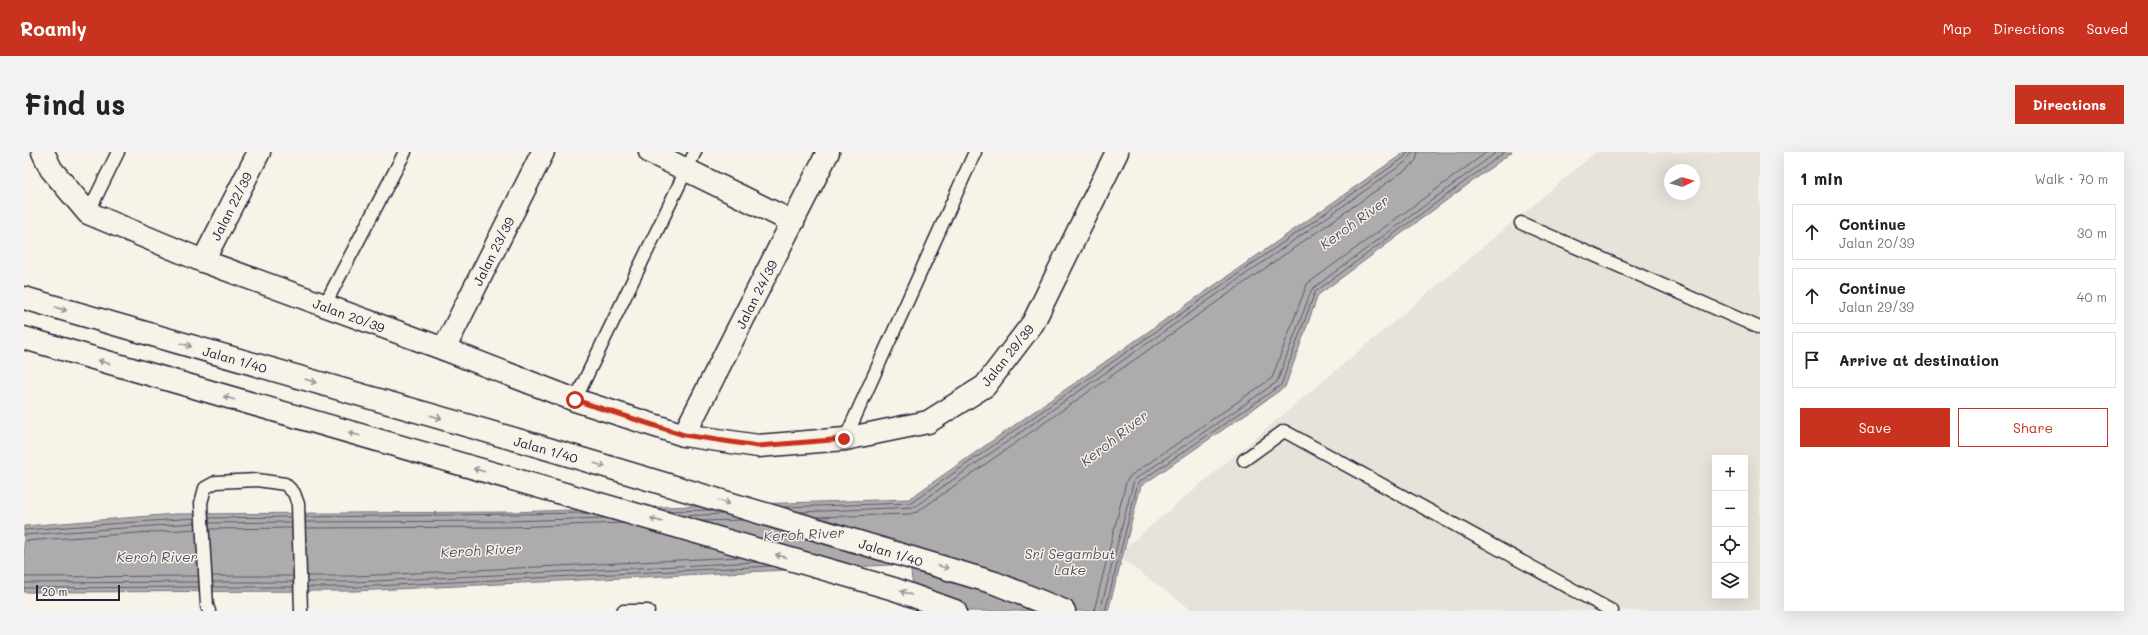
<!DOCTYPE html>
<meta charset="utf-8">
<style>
:root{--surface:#fff;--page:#f2f2f2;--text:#222;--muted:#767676;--line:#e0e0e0;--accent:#c8321e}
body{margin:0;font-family:Mali,sans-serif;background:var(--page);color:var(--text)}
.controls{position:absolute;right:12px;bottom:12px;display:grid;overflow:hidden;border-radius:0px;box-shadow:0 4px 16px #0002}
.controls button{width:36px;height:36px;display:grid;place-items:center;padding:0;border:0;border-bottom:1px solid var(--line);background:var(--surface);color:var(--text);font:20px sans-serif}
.compass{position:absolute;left:1640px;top:12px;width:36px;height:36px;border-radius:50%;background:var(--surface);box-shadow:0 4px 16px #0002;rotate:84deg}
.scale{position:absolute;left:12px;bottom:10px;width:84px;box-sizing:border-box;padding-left:4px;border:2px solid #22223b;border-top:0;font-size:11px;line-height:14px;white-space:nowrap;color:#22223b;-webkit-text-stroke:3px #f7f3e8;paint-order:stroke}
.stop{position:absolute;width:12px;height:12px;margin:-9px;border:3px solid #c8321e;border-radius:50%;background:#fff}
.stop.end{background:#c8321e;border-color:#fff;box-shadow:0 1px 4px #0008}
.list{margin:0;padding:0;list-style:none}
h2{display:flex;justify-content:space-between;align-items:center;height:52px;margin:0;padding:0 16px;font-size:17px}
h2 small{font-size:13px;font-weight:400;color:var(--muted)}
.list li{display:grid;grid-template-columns:26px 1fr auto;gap:12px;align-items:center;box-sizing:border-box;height:56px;margin:0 8px 8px;padding:0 8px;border:1px solid var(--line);border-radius:0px}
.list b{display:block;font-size:15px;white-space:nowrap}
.list p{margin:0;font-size:13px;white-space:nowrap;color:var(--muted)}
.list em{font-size:13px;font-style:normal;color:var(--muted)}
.actions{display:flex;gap:8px;padding:12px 16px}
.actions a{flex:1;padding:9px 0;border:1px solid var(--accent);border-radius:0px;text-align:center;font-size:14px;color:var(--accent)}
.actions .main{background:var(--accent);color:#fff}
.icon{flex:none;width:22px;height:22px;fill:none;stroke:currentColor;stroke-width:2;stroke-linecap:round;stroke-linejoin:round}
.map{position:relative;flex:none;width:1736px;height:459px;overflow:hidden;border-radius:0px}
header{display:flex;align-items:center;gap:24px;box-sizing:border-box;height:56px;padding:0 20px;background:var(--accent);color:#fff}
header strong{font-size:19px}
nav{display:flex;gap:22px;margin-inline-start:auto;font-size:14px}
.intro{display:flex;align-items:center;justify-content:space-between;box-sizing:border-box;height:96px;padding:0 24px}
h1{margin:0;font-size:28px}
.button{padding:10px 18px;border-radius:0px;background:var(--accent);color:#fff;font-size:14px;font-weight:700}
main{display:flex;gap:24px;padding:0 24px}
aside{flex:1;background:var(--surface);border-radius:0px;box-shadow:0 4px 16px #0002}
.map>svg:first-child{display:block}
.built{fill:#e7e3db;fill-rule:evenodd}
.water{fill:#aeabad;stroke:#76747f}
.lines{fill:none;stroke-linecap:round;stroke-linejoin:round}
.shore{stroke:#5a5969;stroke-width:1}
.lane-casing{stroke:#22223b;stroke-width:15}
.street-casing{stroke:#22223b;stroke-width:25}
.secondary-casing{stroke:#22223b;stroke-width:25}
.lane{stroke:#f7f3e8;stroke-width:12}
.street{stroke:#f7f3e8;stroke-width:22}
.secondary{stroke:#f7f3e8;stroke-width:22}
.oneway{stroke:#97959a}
.route{stroke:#c8321e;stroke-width:5}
.labels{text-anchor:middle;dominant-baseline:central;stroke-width:3;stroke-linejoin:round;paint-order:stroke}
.street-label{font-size:13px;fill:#22223b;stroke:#f7f3e8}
.water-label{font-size:14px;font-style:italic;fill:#535263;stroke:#f7f3e8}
</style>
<header>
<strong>Roamly</strong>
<nav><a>Map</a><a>Directions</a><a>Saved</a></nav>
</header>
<div class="intro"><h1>Find us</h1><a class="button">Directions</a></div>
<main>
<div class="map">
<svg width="1736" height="459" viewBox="0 0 1736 459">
<rect width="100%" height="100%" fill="#f7f3e8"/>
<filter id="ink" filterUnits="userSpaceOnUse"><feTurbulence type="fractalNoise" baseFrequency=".025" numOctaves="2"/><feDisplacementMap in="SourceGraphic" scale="8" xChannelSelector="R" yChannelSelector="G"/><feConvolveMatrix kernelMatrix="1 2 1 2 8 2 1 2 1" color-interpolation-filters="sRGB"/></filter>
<g filter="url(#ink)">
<path class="built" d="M1572,0H1736V459H1169L1092,403ZM1646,18H1670V42H1646ZM1691,306H1721V444H1691Z"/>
<polygon class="water" points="1381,0 1488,0 1294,143 1261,235 1117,334 1084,459 892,459 886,412 331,439 0,440 0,374 151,362 486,360 885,347"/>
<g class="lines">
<g class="shore">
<polyline points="761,355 887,351 1381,5 1383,0"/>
<polyline points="643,359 685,358"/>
<polyline points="776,360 890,355 1383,9 1388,0"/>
<polyline points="659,364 700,362"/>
<polyline points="281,365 565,361"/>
<polyline points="794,365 885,362 893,360 1387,14 1392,8 1394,0"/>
<polyline points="185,366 267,365"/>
<polyline points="677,369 718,368"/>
<polyline points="282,370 486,369 580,366"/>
<polyline points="185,371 268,370"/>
<polyline points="282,376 486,375 599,371"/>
<polyline points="186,377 268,376"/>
<polyline points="0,378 171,366"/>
<polyline points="0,383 171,371"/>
<polyline points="0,389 172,377"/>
<polyline points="188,424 269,424"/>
<polyline points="283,424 331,424 716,405"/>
<polyline points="0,425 174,424"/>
<polyline points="189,430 269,430"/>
<polyline points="283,430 331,430 733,410"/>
<polyline points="0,431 175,430"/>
<polyline points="189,435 269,435"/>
<polyline points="283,435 331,435 748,414"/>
<polyline points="0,436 175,435"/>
<polyline points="1070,459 1102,330 1106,324 1248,226 1283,132 1463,0"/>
<polyline points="1076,459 1110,328 1253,230 1288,137 1473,0"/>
<polyline points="1081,459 1114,331 1257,233 1291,140 1481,0"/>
</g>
<defs>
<g id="lane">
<polyline points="64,61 94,0"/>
<polyline points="1497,71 1736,176"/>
<polyline points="300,154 381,0"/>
<polyline points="551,248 671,0"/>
<polyline points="821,287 951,0"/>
<polyline points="1220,308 1260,279 1588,459"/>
<polyline points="185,459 183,454 177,351 181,336 192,330 233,328 261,332 270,341 274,352 277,459"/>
<polyline points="599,459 624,459"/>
</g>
<g id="street">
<polyline points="19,0 27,17 64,61 179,109 420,197 551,248 660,283 734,294 821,287 904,270 961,234 1009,171 1093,0"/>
<polyline points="626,0 769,70"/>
<polyline points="179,109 235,0"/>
<polyline points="420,197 519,0"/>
<polyline points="660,283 804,0"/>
</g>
<g id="secondary">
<polyline points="0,146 511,293 971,431 1040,459"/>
<polyline points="0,186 870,437 931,459"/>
</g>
</defs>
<use href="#lane" class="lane-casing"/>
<use href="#street" class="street-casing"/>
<use href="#secondary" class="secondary-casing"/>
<use href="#lane" class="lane"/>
<use href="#street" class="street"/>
<use href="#secondary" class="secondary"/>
</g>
<defs><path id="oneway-shaft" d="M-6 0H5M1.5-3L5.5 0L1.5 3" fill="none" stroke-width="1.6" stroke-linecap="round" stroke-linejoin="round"/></defs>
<g class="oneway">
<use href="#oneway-shaft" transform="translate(37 157) rotate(16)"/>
<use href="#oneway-shaft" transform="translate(162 193) rotate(16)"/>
<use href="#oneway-shaft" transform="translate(80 210) rotate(-164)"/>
<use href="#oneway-shaft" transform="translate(287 229) rotate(16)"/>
<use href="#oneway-shaft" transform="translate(205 246) rotate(-164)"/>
<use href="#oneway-shaft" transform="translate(412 265) rotate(16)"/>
<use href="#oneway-shaft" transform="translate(330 282) rotate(-164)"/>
<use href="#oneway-shaft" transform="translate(576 313) rotate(17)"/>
<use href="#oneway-shaft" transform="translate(455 318) rotate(-164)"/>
<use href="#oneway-shaft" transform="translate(700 350) rotate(17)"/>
<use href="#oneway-shaft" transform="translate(632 368) rotate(-164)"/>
<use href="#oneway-shaft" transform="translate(757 404) rotate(-164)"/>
<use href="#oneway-shaft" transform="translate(919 415) rotate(17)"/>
<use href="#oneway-shaft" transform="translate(882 441) rotate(-160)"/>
</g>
</g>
<g class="lines" filter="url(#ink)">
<polyline class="route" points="551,248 660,283 734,294 820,287"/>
</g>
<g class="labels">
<g class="street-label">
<text transform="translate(207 54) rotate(-63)">Jalan 22/39</text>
<text transform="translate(469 99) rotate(-63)">Jalan 23/39</text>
<text transform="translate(732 142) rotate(-63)">Jalan 24/39</text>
<text transform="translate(325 163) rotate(20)">Jalan 20/39</text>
<text transform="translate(983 203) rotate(-51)">Jalan 29/39</text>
<text transform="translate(211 207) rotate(16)">Jalan 1/40</text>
<text transform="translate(522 297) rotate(16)">Jalan 1/40</text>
<text transform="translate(867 400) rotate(17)">Jalan 1/40</text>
</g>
<g class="water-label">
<text transform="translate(1330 70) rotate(-36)">Keroh River</text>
<text transform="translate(1090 286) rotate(-38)">Keroh River</text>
<text transform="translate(780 382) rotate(-3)">Keroh River</text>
<text transform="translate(457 398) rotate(-3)">Keroh River</text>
<text x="1046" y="401">Sri Segambut<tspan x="1046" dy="16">Lake</tspan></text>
<text x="133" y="404">Keroh River</text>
</g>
</g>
</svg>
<div class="controls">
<button>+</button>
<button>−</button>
<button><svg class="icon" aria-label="locate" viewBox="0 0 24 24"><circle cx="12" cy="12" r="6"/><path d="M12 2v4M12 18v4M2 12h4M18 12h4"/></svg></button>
<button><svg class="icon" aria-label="layers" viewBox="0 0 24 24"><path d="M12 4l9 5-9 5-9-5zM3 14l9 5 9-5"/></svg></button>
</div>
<svg class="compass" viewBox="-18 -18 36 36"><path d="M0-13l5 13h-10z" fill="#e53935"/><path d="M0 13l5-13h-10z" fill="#767676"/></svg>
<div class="scale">20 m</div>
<div class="stop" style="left:551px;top:248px"></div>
<div class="stop end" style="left:820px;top:287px"></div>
</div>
<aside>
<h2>1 min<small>Walk · 70 m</small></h2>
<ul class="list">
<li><svg class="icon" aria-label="ahead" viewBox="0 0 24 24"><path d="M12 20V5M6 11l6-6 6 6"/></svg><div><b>Continue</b><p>Jalan 20/39</p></div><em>30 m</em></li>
<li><svg class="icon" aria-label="ahead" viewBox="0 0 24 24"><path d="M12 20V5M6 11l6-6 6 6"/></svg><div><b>Continue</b><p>Jalan 29/39</p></div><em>40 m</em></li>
<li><svg class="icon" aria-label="arrive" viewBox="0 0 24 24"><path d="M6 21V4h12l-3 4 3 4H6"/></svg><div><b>Arrive at destination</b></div></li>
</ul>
<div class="actions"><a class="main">Save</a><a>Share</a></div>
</aside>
</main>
